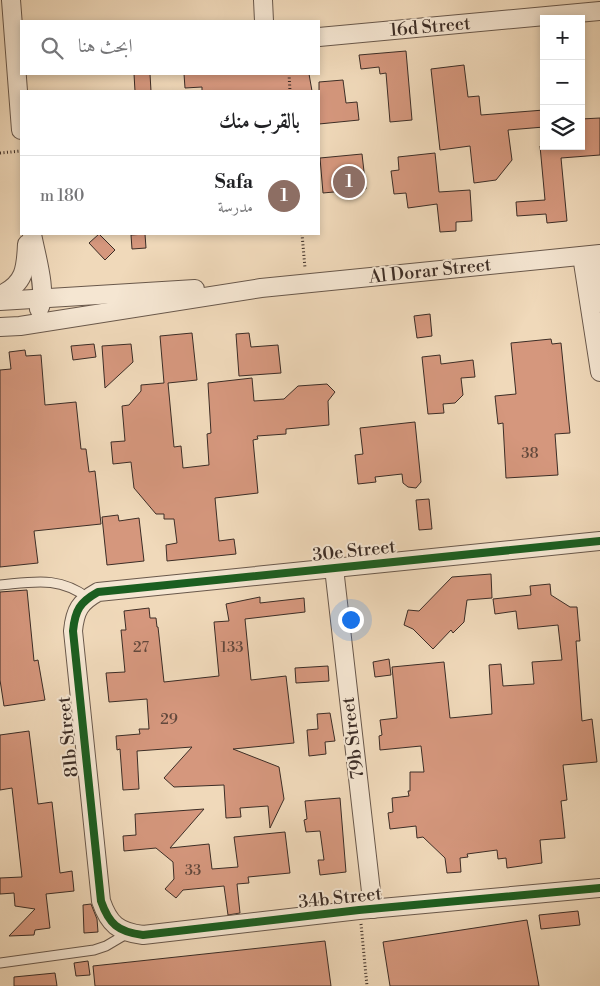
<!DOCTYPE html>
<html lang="ar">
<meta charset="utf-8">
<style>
:root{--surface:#fff;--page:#f2f2f2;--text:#202124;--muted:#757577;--line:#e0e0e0;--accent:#db2777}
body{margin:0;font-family:"Libre Bodoni",Amiri,serif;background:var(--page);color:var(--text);direction:rtl}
.controls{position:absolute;right:15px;top:15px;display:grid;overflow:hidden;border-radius:0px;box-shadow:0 2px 8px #0003}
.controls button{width:45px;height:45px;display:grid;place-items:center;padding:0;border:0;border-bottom:1px solid var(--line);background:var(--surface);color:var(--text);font:25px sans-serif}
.you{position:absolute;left:350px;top:619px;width:18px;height:18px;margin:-12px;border:4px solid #fff;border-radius:50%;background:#1a73e8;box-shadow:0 0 0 8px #1a73e833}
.badge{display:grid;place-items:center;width:32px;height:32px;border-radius:50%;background:var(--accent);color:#fff;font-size:16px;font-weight:700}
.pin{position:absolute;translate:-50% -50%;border:2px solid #fff;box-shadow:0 1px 5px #0006}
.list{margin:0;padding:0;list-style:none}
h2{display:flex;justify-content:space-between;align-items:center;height:65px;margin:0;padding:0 20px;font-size:21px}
h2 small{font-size:16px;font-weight:400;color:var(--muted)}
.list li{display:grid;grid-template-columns:32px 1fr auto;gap:15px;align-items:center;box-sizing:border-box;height:80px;padding:0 20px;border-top:1px solid var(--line)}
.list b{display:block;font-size:19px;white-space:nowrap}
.list p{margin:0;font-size:16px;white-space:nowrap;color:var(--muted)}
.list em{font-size:16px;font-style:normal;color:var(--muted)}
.icon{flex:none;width:28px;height:28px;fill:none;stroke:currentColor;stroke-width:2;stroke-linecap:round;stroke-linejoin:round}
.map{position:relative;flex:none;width:600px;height:986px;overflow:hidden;direction:ltr}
.search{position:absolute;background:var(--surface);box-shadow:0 2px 8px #0003;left:20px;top:20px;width:300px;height:55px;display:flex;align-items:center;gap:12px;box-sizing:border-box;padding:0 18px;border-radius:0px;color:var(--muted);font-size:19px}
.panel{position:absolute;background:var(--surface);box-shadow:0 2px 8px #0003;left:20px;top:90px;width:300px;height:145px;border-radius:0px;direction:rtl}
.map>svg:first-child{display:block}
.building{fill:#d5977d;stroke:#3c2d26}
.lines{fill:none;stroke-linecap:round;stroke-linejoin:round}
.service-casing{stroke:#69584b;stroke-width:11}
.minor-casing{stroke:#69584b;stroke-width:20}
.path{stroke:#3c2d26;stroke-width:3;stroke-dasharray:1 2.5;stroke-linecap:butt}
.service{stroke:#f5e6d2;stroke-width:9}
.minor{stroke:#f5e6d2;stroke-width:18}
.cycleway-casing{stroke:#f5e6d2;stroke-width:11}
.cycleway{stroke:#1b5e20;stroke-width:8}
.labels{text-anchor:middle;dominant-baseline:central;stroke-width:4;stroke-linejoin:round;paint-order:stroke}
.number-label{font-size:15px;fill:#62483c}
.street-label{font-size:18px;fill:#3c2d26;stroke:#f5e6d2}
</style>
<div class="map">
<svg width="600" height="986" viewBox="0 0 600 986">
<rect width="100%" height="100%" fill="#f0d9ba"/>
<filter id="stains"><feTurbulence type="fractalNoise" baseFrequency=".004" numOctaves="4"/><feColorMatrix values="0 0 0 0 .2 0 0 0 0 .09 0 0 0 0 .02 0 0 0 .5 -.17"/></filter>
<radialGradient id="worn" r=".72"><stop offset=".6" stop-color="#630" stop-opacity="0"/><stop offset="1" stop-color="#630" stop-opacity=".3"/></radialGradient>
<g class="building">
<polygon points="406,51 412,120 390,122 386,73 380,74 379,67 361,69 359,55"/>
<polygon points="464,65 468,97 479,96 481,115 544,110 544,127 508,130 512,160 496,180 474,183 470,146 440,150 431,69"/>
<polygon points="134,74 150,74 151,91 135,91"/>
<polygon points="184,74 309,74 312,91 202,91 202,87 185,88"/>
<polygon points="343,80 346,103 357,102 359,120 319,124 319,82"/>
<polygon points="600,118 600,155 561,158 567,221 547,223 546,214 517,216 516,202 545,200 540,146 581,146 581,119"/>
<polygon points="435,153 439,192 470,190 472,221 456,222 456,231 440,232 437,204 408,208 406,193 394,194 391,171 399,170 398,157"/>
<polygon points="362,154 366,189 323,193 320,158"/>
<polygon points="99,234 115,250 105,260 89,243"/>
<polygon points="145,234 146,248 132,249 131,235"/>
<polygon points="430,314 432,336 417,338 414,316"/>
<polygon points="192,333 197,380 168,383 174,447 181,446 183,468 209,465 207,434 211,433 208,383 252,378 254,401 284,399 298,386 327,384 335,392 328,401 329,425 286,429 286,434 257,436 258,439 253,440 258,493 215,498 219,541 234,539 236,554 167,561 166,545 177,543 174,519 164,519 164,514 156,514 134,488 131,462 113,464 111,442 125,441 122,406 129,405 141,391 141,385 164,383 160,336"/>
<polygon points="249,333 251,347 278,345 281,373 239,376 236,334"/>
<polygon points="551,339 552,344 561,343 570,433 555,434 558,475 506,478 503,423 498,424 495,396 516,394 511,343"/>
<polygon points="94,344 96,357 73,360 71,346"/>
<polygon points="131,344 133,362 105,388 102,346"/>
<polygon points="25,350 26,356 41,355 45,405 76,402 81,449 86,449 89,472 95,471 101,524 34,531 38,563 0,567 0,370 11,369 9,352"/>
<polygon points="440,355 441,364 473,360 475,377 461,378 463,395 455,403 443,404 444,413 428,414 422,357"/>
<polygon points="415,422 421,482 416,488 408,487 403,483 402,474 375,477 376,482 358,484 355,455 363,454 360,428"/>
<polygon points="429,499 432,529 419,530 416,500"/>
<polygon points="118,515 119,521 139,518 144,561 107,565 102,517"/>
<polygon points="491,574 492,598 467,600 464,622 453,633 451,630 433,649 413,629 404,625 408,610 419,611 452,577"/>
<polygon points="550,584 551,595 570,607 577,607 580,641 576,641 582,721 592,719 597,762 563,765 567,800 561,801 565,838 540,840 542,863 507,868 506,858 498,859 497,850 467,854 468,857 460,858 461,872 447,873 445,858 423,837 417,838 416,826 390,829 388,813 393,812 392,798 409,796 408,791 410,791 410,772 424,772 421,746 380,750 379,736 382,735 380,720 397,718 392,667 444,662 450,718 492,714 489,665 501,664 503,686 534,684 532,662 562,660 558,625 518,629 516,611 495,614 493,599 531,595 530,586"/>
<polygon points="27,590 34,661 38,660 45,700 4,706 0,680 0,592"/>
<polygon points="260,597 260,603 304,598 305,612 245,619 251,680 286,676 294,743 233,749 279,767 284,799 270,828 268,806 240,808 241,817 226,818 224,785 174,787 164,778 192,747 137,751 139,789 123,790 120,749 117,750 116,736 140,734 139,729 149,729 147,699 109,702 106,673 125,672 121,630 126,630 124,611 149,608 150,618 156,618 157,627 158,627 164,682 219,676 214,622 229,621 226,604"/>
<polygon points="389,659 391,675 375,677 373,662"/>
<polygon points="328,666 329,681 296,683 295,668"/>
<polygon points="330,713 335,741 325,742 326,754 309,756 307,730 318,729 317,714"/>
<polygon points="29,731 38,804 52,802 60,873 72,871 74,891 46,894 50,928 35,930 34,935 9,936 35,909 15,906 14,893 0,894 0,878 22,877 12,788 0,790 0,735"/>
<polygon points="340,798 346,872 320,875 318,860 324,860 320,831 306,832 304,820 307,819 305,801"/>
<polygon points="204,809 170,848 209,844 212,869 238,867 234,837 285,832 290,873 248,877 249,883 237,884 240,913 228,915 224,886 183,890 176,898 165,889 174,879 173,862 156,848 124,851 123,836 136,835 135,814"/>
<polygon points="91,904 97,919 98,932 84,933 83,905"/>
<polygon points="578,911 580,925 541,929 539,915"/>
<polygon points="527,920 539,986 390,986 383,942"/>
<polygon points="325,941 331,986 95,986 93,966"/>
<polygon points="88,961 90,975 76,976 74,963"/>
<polygon points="55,973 57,986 14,986 14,977"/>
</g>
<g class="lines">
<defs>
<g id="service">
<path d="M0,585C34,582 59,576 88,598"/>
<polyline points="0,963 94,950 106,946 128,933"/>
</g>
<g id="minor">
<polyline points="11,0 21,130"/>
<polyline points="263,0 264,21"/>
<polyline points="319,37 600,11"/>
<path d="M32,234C35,252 48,293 39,309"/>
<polyline points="597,255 598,303"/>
<polyline points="582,256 600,372"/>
<path d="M0,295C25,284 26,268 27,244"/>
<polyline points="0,301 195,289"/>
<polyline points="0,327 20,326 261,288 600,254"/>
<path d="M600,541L98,592C80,602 75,610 73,631L101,901C109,924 118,932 143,935L359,910L600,888"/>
<polyline points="334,568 373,909"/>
</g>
</defs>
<use href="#service" class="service-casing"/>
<use href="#minor" class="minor-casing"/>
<g class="path">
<polyline points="289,74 290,91"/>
<polyline points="0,153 21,151"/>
<polyline points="302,234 305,268"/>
<polyline points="361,924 367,986"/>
</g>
<use href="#service" class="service"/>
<use href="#minor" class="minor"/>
<defs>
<path id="cycleway" d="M600,541L98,592C80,602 75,610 73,631L101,901C109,924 118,932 143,935L359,910L600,888"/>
</defs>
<use href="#cycleway" class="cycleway-casing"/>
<use href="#cycleway" class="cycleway"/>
</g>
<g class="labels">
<g class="number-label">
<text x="530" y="453">38</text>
<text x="141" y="647">27</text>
<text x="232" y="647">133</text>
<text x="169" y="719">29</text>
<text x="193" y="870">33</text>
</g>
<g class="street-label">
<text transform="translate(430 27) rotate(-5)">16d Street</text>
<text transform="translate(430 271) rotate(-6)">Al Dorar Street</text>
<text transform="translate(354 551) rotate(-6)">30e Street</text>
<text transform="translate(68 737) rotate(-96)">81b Street</text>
<text transform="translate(353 738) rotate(-97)">79b Street</text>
<text transform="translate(340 898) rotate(-6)">34b Street</text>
</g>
</g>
<rect width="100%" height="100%" filter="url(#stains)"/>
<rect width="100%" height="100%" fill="url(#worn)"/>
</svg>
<div class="controls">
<button>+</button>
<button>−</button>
<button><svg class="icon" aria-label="layers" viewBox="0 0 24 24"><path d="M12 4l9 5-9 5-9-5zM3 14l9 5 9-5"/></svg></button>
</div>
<div class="you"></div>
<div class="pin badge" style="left:349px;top:182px;background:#8d6e63">1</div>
<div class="search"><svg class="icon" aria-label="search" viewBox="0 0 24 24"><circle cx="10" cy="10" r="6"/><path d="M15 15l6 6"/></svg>ابحث هنا</div>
<section class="panel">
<h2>بالقرب منك<small></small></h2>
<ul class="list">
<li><span class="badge" style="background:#8d6e63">1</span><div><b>Safa</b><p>مدرسة</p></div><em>180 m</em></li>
</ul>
</section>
</div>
